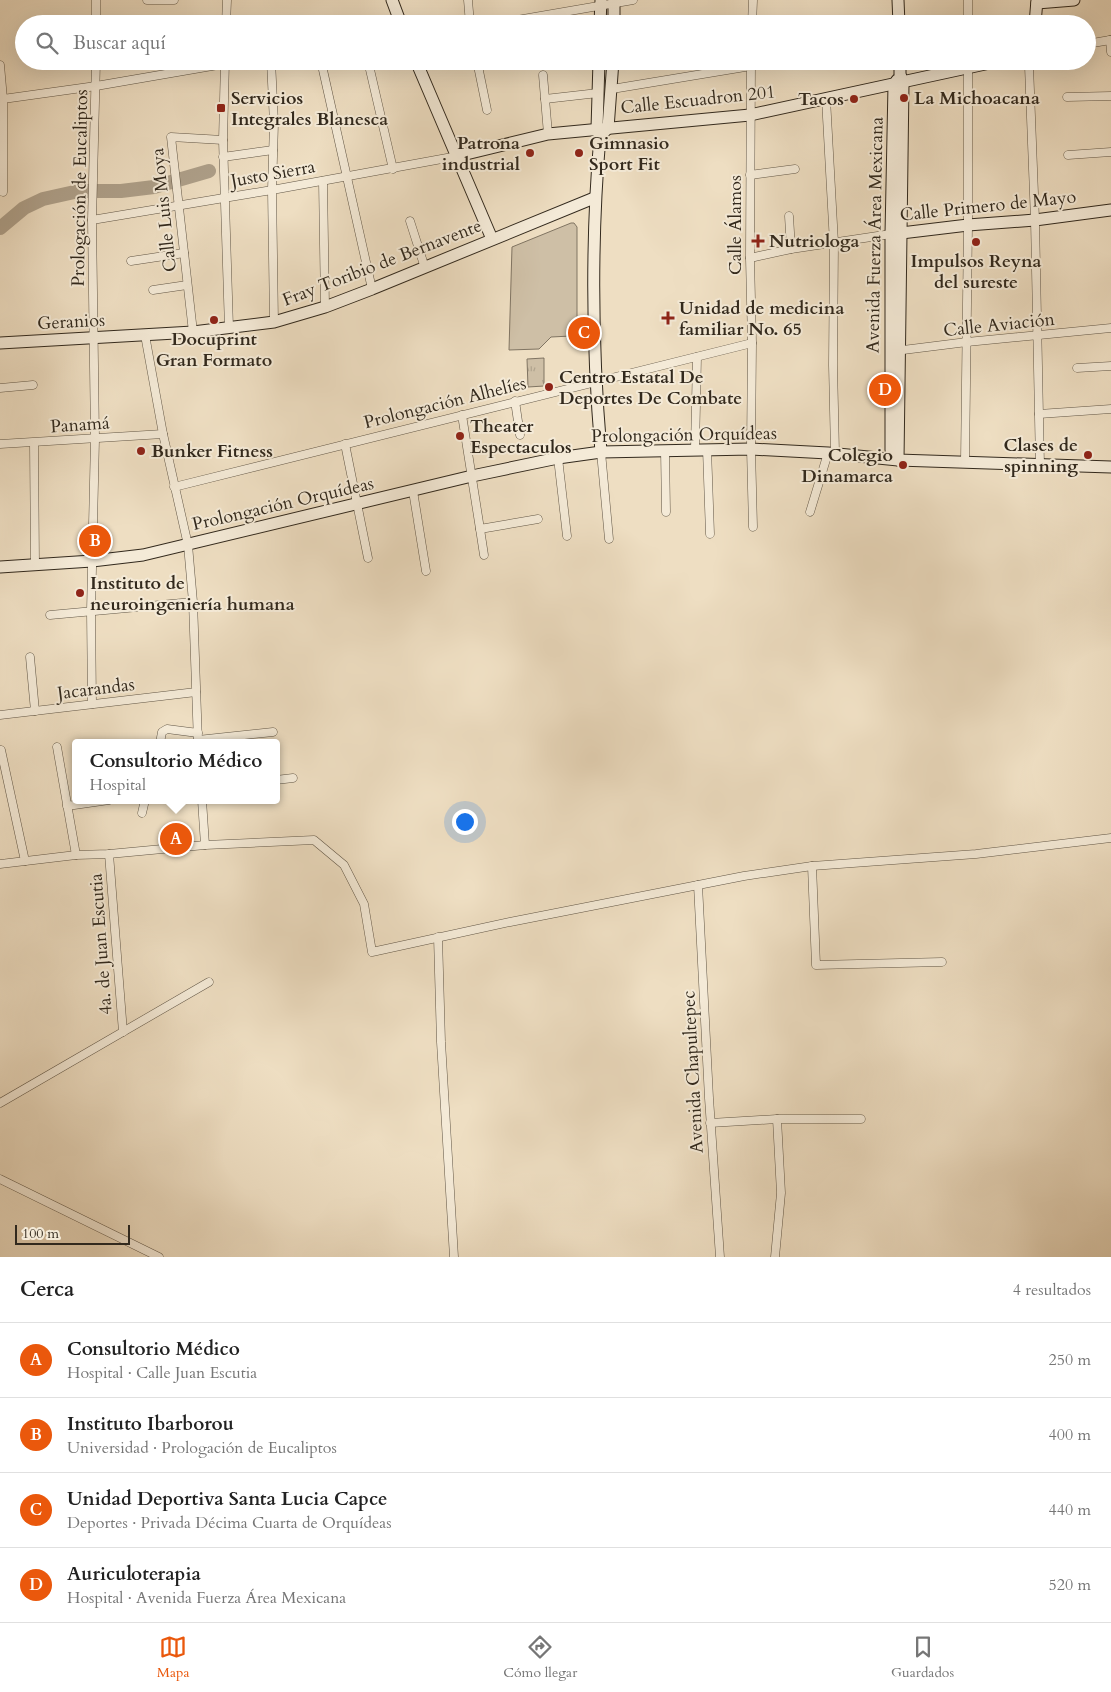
<!DOCTYPE html>
<html lang="es">
<meta charset="utf-8">
<style>
:root{--surface:#fff;--page:#f6f6f6;--text:#222;--muted:#767676;--line:#e0e0e0;--accent:#ea580c}
body{margin:0;font-family:Cardo,serif;background:var(--page);color:var(--text)}
.scale{position:absolute;left:15px;bottom:12px;width:115px;box-sizing:border-box;padding-left:5px;border:2px solid #32291d;border-top:0;font-size:14px;line-height:18px;white-space:nowrap;color:#32291d;-webkit-text-stroke:4px #f4ead7;paint-order:stroke}
.you{position:absolute;left:464px;top:821px;width:18px;height:18px;margin:-12px;border:4px solid #fff;border-radius:50%;background:#1a73e8;box-shadow:0 0 0 8px #1a73e833}
.badge{display:grid;place-items:center;width:32px;height:32px;border-radius:50%;background:var(--accent);color:#fff;font-size:16px;font-weight:700}
.pin{position:absolute;translate:-50% -50%;border:2px solid #fff;box-shadow:0 1px 5px #0006}
.popup{position:absolute;left:72px;top:739px;width:208px;height:65px;box-sizing:border-box;display:grid;place-content:center;border-radius:5px;background:var(--surface);filter:drop-shadow(0 1px 4px #0005);font-size:16px;white-space:nowrap;color:var(--muted)}
.popup b{font-size:19px;color:var(--text)}
.popup::after{content:'';position:absolute;left:50%;top:100%;margin-left:-10px;border:10px solid transparent;border-top-color:var(--surface)}
.list{margin:0;padding:0;list-style:none}
h2{display:flex;justify-content:space-between;align-items:center;height:65px;margin:0;padding:0 20px;font-size:21px}
h2 small{font-size:16px;font-weight:400;color:var(--muted)}
.list li{display:grid;grid-template-columns:32px 1fr auto;gap:15px;align-items:center;box-sizing:border-box;height:75px;padding:0 20px;border-top:1px solid var(--line)}
.list b{display:block;font-size:19px;white-space:nowrap}
.list p{margin:0;font-size:16px;white-space:nowrap;color:var(--muted)}
.list em{font-size:16px;font-style:normal;color:var(--muted)}
.icon{flex:none;width:28px;height:28px;fill:none;stroke:currentColor;stroke-width:2;stroke-linecap:round;stroke-linejoin:round}
.map{position:relative;flex:none;width:1111px;height:1257px;overflow:hidden}
.search{position:absolute;background:var(--surface);box-shadow:0 5px 20px #0002;left:15px;right:15px;top:15px;height:55px;display:flex;align-items:center;gap:12px;box-sizing:border-box;padding:0 18px;border-radius:28px;color:var(--muted);font-size:19px}
.sheet{height:365px;background:var(--surface)}
nav{display:flex;justify-content:space-around;align-items:center;box-sizing:border-box;height:70px;border-top:1px solid var(--line);background:var(--surface);font-size:14px;color:var(--muted)}
nav a{display:grid;justify-items:center;gap:2px}
nav .on{color:var(--accent)}
.map>svg:first-child{display:block}
.park{fill:url(#park-tufts);stroke:#807462}
.pitch{fill:#cebfa6;stroke:#807462}
.lines{fill:none;stroke-linecap:round;stroke-linejoin:round}
.river{stroke:#aea08a;stroke-width:14}
.street-casing{stroke:#615646;stroke-width:9}
.secondary-casing{stroke:#32291d;stroke-width:13}
.street{stroke:#f4ead7;stroke-width:8}
.secondary{stroke:#f4ead7;stroke-width:11}
.poi-dot{fill:#8f2418;stroke:#f4ead7;stroke-width:2}
.labels{text-anchor:middle;dominant-baseline:central;stroke-width:4;stroke-linejoin:round;paint-order:stroke}
.poi-label{font-size:18px;font-weight:bold;fill:#32291d;stroke:#f4ead7;text-anchor:start}
.street-label{font-size:18px;fill:#32291d;stroke:#f4ead7}
</style>
<div class="map">
<svg width="1111" height="1257" viewBox="0 0 1111 1257">
<defs>
<pattern id="park-tufts" width="24" height="20" patternUnits="userSpaceOnUse" patternTransform="scale(1.25)"><rect width="24" height="20" fill="#cebfa6"/><path d="M3 7l-1-3M5 7V3M7 7l1-3M15 17l-1-3M17 17v-4M19 17l1-3" fill="none" stroke="#b1a48e"/></pattern>
</defs>
<rect width="100%" height="100%" fill="#eedec2"/>
<filter id="stains"><feTurbulence type="fractalNoise" baseFrequency=".004" numOctaves="4"/><feColorMatrix values="0 0 0 0 .2 0 0 0 0 .09 0 0 0 0 .02 0 0 0 .5 -.17"/></filter>
<radialGradient id="worn" r=".72"><stop offset=".6" stop-color="#630" stop-opacity="0"/><stop offset="1" stop-color="#630" stop-opacity=".3"/></radialGradient>
<polygon class="park" points="544,358 544,386 528,387 527,359"/>
<polygon class="pitch" points="571,223 574,223 577,227 577,329 576,333 571,336 551,337 539,349 509,350 512,247"/>
<g class="lines">
<polyline class="river" points="0,228 24,208 43,199 79,191 121,191 154,187 209,171"/>
<defs>
<g id="street">
<polyline points="96,0 96,24"/>
<polyline points="147,0 174,0"/>
<polyline points="468,0 470,24"/>
<polyline points="226,24 227,0"/>
<polyline points="494,24 633,0"/>
<polyline points="752,24 753,0"/>
<polyline points="968,24 968,0"/>
<polyline points="1110,40 1111,52"/>
<polyline points="1087,44 1110,40"/>
<polyline points="225,61 223,140 229,328"/>
<polyline points="271,61 274,123 272,190 274,322"/>
<polyline points="321,61 372,289"/>
<polyline points="368,61 393,169"/>
<polyline points="477,61 487,110"/>
<polyline points="751,61 750,258 752,343 751,449 753,527"/>
<polyline points="1031,61 1029,66 1035,220 1040,465"/>
<polyline points="0,65 3,99 3,192"/>
<polyline points="543,75 548,134"/>
<polyline points="612,89 751,66"/>
<polyline points="1067,97 1111,96"/>
<polyline points="3,99 96,86 241,61"/>
<polyline points="545,99 598,93"/>
<polyline points="826,99 834,243 833,365 835,453"/>
<polyline points="1068,155 1111,152"/>
<polyline points="223,157 273,150"/>
<polyline points="750,175 795,169"/>
<polyline points="323,181 325,307"/>
<polyline points="789,216 791,249"/>
<polyline points="92,220 272,190 458,156"/>
<polyline points="410,221 425,268"/>
<polyline points="750,258 791,249 891,234"/>
<polyline points="131,261 184,253"/>
<polyline points="153,290 187,285"/>
<polyline points="193,332 171,137 223,140"/>
<polyline points="145,335 163,434 188,545 193,602 198,743"/>
<polyline points="895,351 967,342 1111,328"/>
<polyline points="1077,368 1111,366"/>
<polyline points="0,388 33,385"/>
<polyline points="515,401 520,435"/>
<polyline points="1039,414 1111,409"/>
<polyline points="462,415 480,529 538,519"/>
<polyline points="34,443 35,565"/>
<polyline points="0,444 163,434"/>
<polyline points="345,444 368,558"/>
<polyline points="695,449 697,357"/>
<polyline points="707,449 710,534"/>
<polyline points="665,450 666,512"/>
<polyline points="601,452 609,539"/>
<polyline points="558,458 567,536"/>
<polyline points="965,462 968,225 968,61"/>
<polyline points="174,487 752,343"/>
<polyline points="413,491 426,571"/>
<polyline points="810,512 828,453"/>
<polyline points="480,529 484,555"/>
<polyline points="50,615 193,602"/>
<polyline points="30,657 35,711"/>
<polyline points="92,704 91,611 95,439 92,220 96,61"/>
<polyline points="0,715 196,692"/>
<polyline points="198,740 273,732"/>
<polyline points="160,743 162,732 167,729 198,733"/>
<polyline points="57,747 76,855"/>
<polyline points="1,750 25,861"/>
<polyline points="276,780 293,778"/>
<polyline points="202,800 205,845"/>
<polyline points="67,806 109,800"/>
<polyline points="142,813 145,800"/>
<polyline points="109,854 123,1032"/>
<polyline points="0,864 76,855 109,854 205,845 314,840 344,865 364,904 372,952 510,922 744,876 812,866 976,854 1111,838"/>
<polyline points="812,866 816,965 942,962"/>
<polyline points="698,885 709,1098 720,1257"/>
<polyline points="438,937 441,1042 454,1257"/>
<polyline points="0,1103 209,982"/>
<polyline points="710,1123 777,1119 861,1119"/>
<polyline points="0,1179 159,1257"/>
<polyline points="775,1257 781,1193 777,1119"/>
</g>
<g id="secondary">
<polyline points="392,0 401,24"/>
<polyline points="898,0 899,24"/>
<polyline points="1037,3 1074,0"/>
<polyline points="600,24 601,0"/>
<polyline points="614,24 614,0"/>
<polyline points="1035,24 1037,0"/>
<polyline points="416,61 492,239"/>
<path d="M599,61L597,129L600,136C591,241 592,347 601,452"/>
<polyline points="603,133 608,128 613,61"/>
<polyline points="458,156 548,134 750,115 999,61"/>
<polyline points="893,234 968,225 1035,220 1111,210"/>
<polyline points="0,343 193,332 274,322 325,307 372,289 594,198"/>
<polyline points="891,450 891,234 894,85 897,80"/>
<polyline points="898,460 903,83 900,74 900,61"/>
<polyline points="0,567 92,561 143,555 472,476 558,458 601,452 751,449 828,453 898,460 1111,467"/>
</g>
</defs>
<use href="#street" class="street-casing"/>
<use href="#secondary" class="secondary-casing"/>
<use href="#street" class="street"/>
<use href="#secondary" class="secondary"/>
</g>
<g class="poi-dot">
<circle cx="904" cy="98" r="5"/>
<circle cx="854" cy="99" r="5"/>
<rect x="216" y="103" width="10" height="10" rx="2.5"/>
<circle cx="530" cy="153" r="5"/>
<circle cx="579" cy="153" r="5"/>
<path d="M755.5 233.5h5v5h5v5h-5v5h-5v-5h-5v-5h5z"/>
<circle cx="976" cy="242" r="5"/>
<path d="M665.5 310.5h5v5h5v5h-5v5h-5v-5h-5v-5h5z"/>
<circle cx="214" cy="320" r="5"/>
<circle cx="549" cy="387" r="5"/>
<circle cx="460" cy="436" r="5"/>
<circle cx="141" cy="451" r="5"/>
<circle cx="1088" cy="455" r="5"/>
<circle cx="903" cy="465" r="5"/>
<circle cx="80" cy="593" r="5"/>
</g>
<g class="labels">
<g class="poi-label">
<text x="231" y="98">Servicios<tspan x="231" dy="21">Integrales Blanesca</tspan></text>
<text x="914" y="98">La Michoacana</text>
<text x="844" y="99" text-anchor="end">Tacos</text>
<text x="520" y="143" text-anchor="end">Patrona<tspan x="520" dy="21">industrial</tspan></text>
<text x="589" y="143">Gimnasio<tspan x="589" dy="21">Sport Fit</tspan></text>
<text x="769" y="241">Nutriologa</text>
<text x="976" y="261" text-anchor="middle">Impulsos Reyna<tspan x="976" dy="21">del sureste</tspan></text>
<text x="679" y="308">Unidad de medicina<tspan x="679" dy="21">familiar No. 65</tspan></text>
<text x="214" y="339" text-anchor="middle">Docuprint<tspan x="214" dy="21">Gran Formato</tspan></text>
<text x="559" y="377">Centro Estatal De<tspan x="559" dy="21">Deportes De Combate</tspan></text>
<text x="470" y="426">Theater<tspan x="470" dy="21">Espectaculos</tspan></text>
<text x="1078" y="445" text-anchor="end">Clases de<tspan x="1078" dy="21">spinning</tspan></text>
<text x="151" y="451">Bunker Fitness</text>
<text x="893" y="455" text-anchor="end">Colegio<tspan x="893" dy="21">Dinamarca</tspan></text>
<text x="90" y="583">Instituto de<tspan x="90" dy="21">neuroingeniería humana</tspan></text>
</g>
<g class="street-label">
<text transform="translate(698 100) rotate(-6)">Calle Escuadron 201</text>
<text transform="translate(273 174) rotate(-10)">Justo Sierra</text>
<text transform="translate(80 188) rotate(-89)">Prologación de Eucaliptos</text>
<text transform="translate(988 206) rotate(-6)">Calle Primero de Mayo</text>
<text transform="translate(164 210) rotate(-96)">Calle Luis Moya</text>
<text transform="translate(735 225) rotate(-90)">Calle Álamos</text>
<text transform="translate(875 235) rotate(-89)">Avenida Fuerza Área Mexicana</text>
<text transform="translate(382 263) rotate(-21)">Fray Toribio de Bernavente</text>
<text transform="translate(71 322) rotate(-3)">Geranios</text>
<text transform="translate(999 325) rotate(-6)">Calle Aviación</text>
<text transform="translate(445 403) rotate(-14)">Prolongación Alhelíes</text>
<text transform="translate(80 425) rotate(-4)">Panamá</text>
<text transform="translate(684 435) rotate(-1)">Prolongación Orquídeas</text>
<text transform="translate(283 504) rotate(-13)">Prolongación Orquídeas</text>
<text transform="translate(96 689) rotate(-7)">Jacarandas</text>
<text transform="translate(101 944) rotate(-94)">4a. de Juan Escutia</text>
<text transform="translate(693 1072) rotate(-93)">Avenida Chapultepec</text>
</g>
</g>
<rect width="100%" height="100%" filter="url(#stains)"/>
<rect width="100%" height="100%" fill="url(#worn)"/>
</svg>
<div class="scale">100 m</div>
<div class="you"></div>
<div class="pin badge" style="left:176px;top:839px">A</div>
<div class="popup"><b>Consultorio Médico</b>Hospital</div>
<div class="pin badge" style="left:95px;top:541px">B</div>
<div class="pin badge" style="left:584px;top:333px">C</div>
<div class="pin badge" style="left:885px;top:390px">D</div>
<div class="search"><svg class="icon" aria-label="search" viewBox="0 0 24 24"><circle cx="10" cy="10" r="6"/><path d="M15 15l6 6"/></svg>Buscar aquí</div>
</div>
<section class="sheet">
<h2>Cerca<small>4 resultados</small></h2>
<ul class="list">
<li><span class="badge">A</span><div><b>Consultorio Médico</b><p>Hospital · Calle Juan Escutia</p></div><em>250 m</em></li>
<li><span class="badge">B</span><div><b>Instituto Ibarborou</b><p>Universidad · Prologación de Eucaliptos</p></div><em>400 m</em></li>
<li><span class="badge">C</span><div><b>Unidad Deportiva Santa Lucia Capce</b><p>Deportes · Privada Décima Cuarta de Orquídeas</p></div><em>440 m</em></li>
<li><span class="badge">D</span><div><b>Auriculoterapia</b><p>Hospital · Avenida Fuerza Área Mexicana</p></div><em>520 m</em></li>
</ul>
</section>
<nav>
<a class="on"><svg class="icon" aria-label="map" viewBox="0 0 24 24"><path d="M3 6l6-2 6 2 6-2v14l-6 2-6-2-6 2zM9 4v14M15 6v14"/></svg>Mapa</a>
<a><svg class="icon" aria-label="directions" viewBox="0 0 24 24"><path d="M12 3l9 9-9 9-9-9zM9 14v-3h6M13 9l2 2-2 2"/></svg>Cómo llegar</a>
<a><svg class="icon" aria-label="saved" viewBox="0 0 24 24"><path d="M7 4h10v16l-5-4-5 4z"/></svg>Guardados</a>
</nav>
